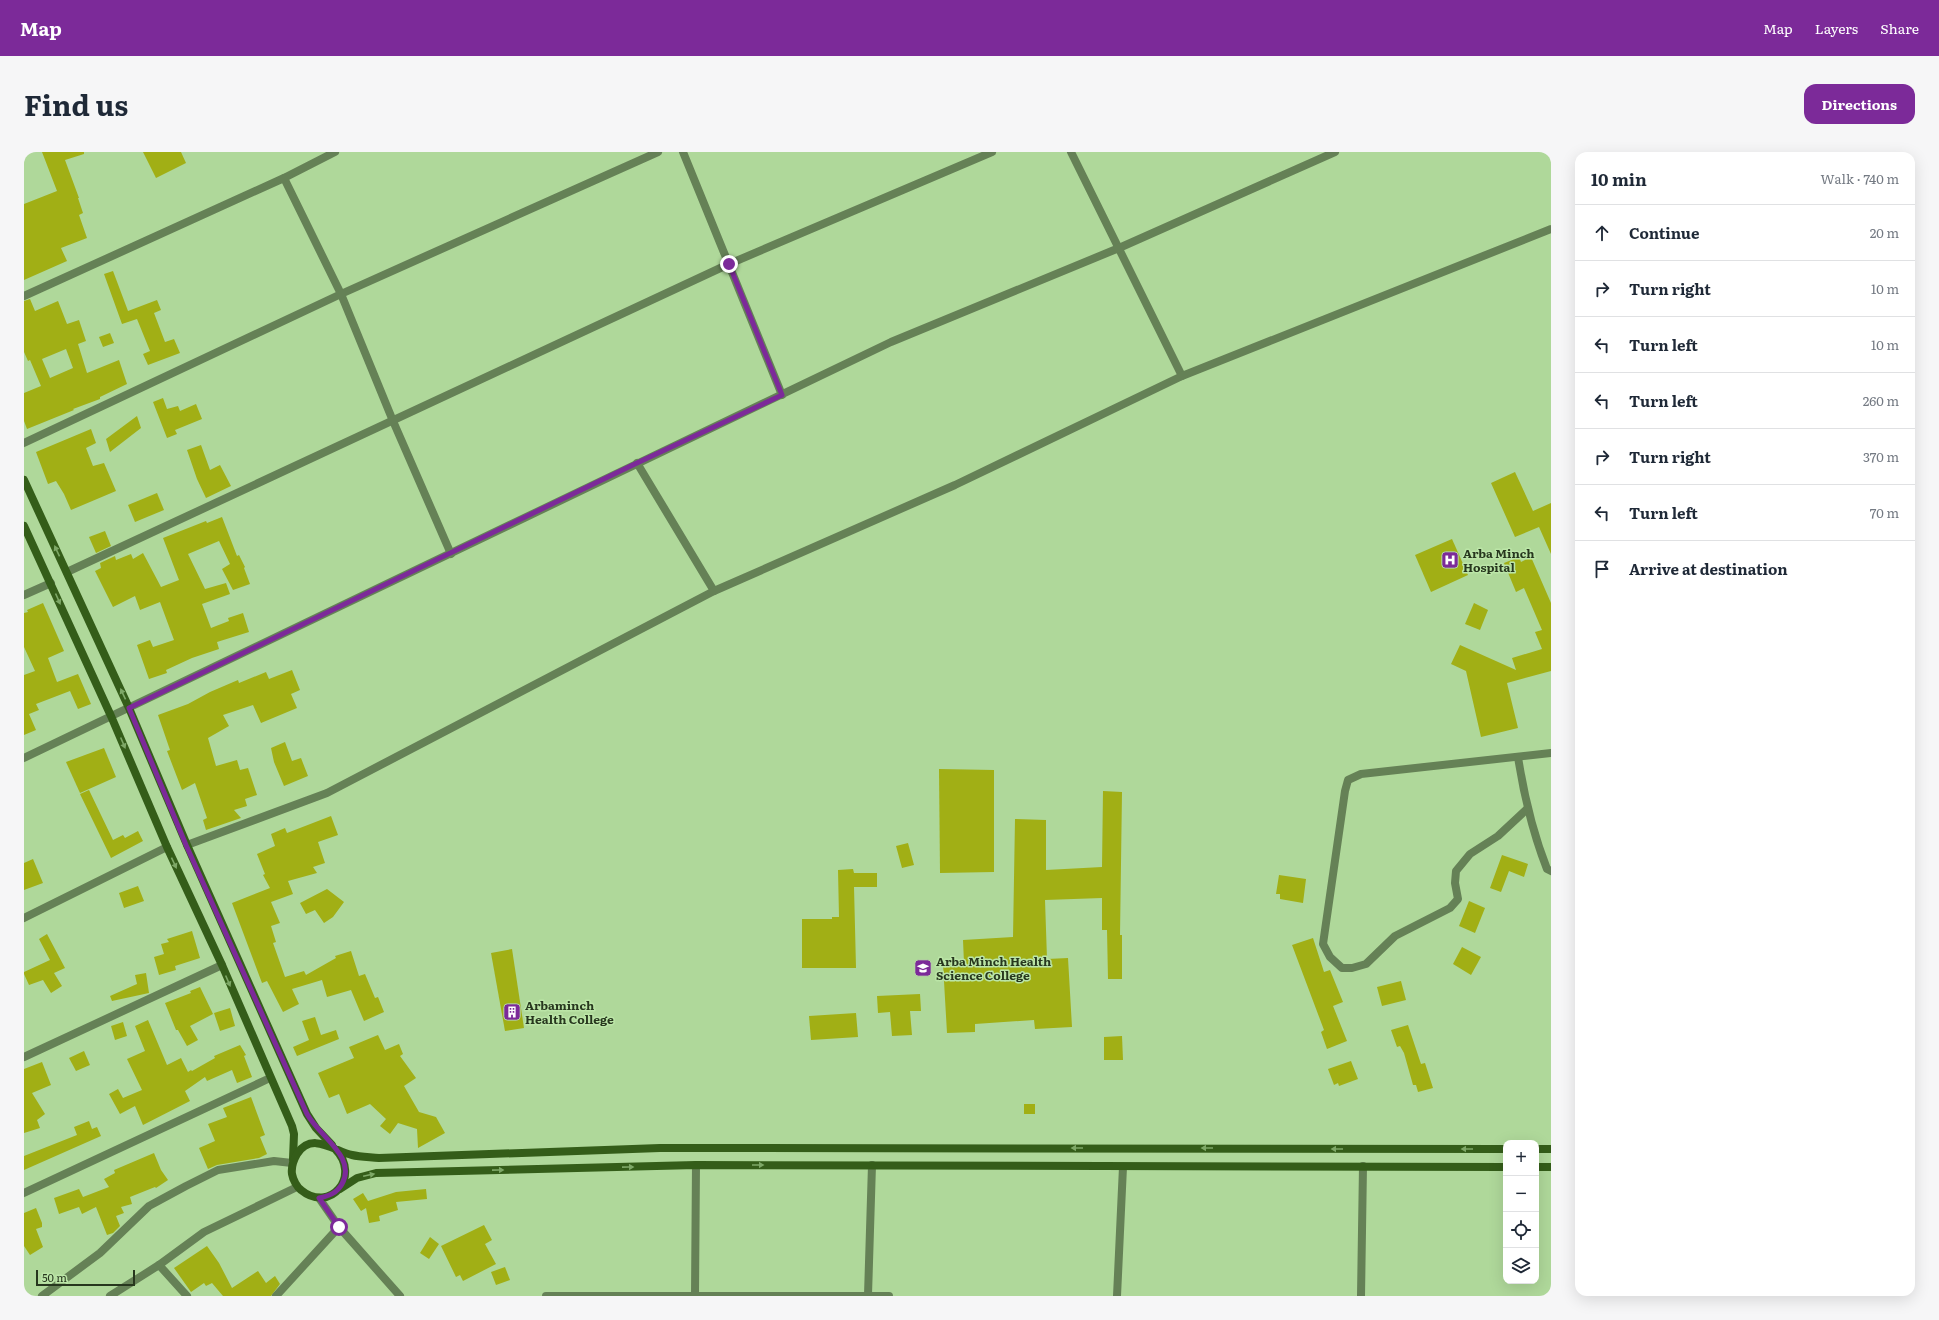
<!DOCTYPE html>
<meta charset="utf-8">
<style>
:root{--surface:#fff;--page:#f6f6f7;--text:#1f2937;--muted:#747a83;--line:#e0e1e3;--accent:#7c2a99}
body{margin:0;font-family:Literata,serif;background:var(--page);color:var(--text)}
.controls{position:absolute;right:12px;bottom:12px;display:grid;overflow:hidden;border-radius:8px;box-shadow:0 4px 16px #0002}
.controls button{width:36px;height:36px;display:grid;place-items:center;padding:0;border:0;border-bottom:1px solid var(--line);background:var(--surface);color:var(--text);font:20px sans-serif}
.scale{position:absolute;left:12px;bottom:10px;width:99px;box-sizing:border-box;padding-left:4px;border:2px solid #27371e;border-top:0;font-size:11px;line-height:14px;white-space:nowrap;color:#27371e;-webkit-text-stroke:3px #bbe5a7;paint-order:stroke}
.stop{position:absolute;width:12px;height:12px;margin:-9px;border:3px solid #7c2a99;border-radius:50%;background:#fff}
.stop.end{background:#7c2a99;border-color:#fff;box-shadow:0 1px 4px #0008}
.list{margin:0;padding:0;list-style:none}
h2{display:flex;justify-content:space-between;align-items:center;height:52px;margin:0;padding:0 16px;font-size:17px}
h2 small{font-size:13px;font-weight:400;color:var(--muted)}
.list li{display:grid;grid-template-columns:26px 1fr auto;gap:12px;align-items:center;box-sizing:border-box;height:56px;padding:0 16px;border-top:1px solid var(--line)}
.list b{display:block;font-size:15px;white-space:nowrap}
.list em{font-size:13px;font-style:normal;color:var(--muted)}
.icon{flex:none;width:22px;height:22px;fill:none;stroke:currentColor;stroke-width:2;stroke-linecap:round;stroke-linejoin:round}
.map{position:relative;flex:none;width:1527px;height:1144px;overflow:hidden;border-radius:12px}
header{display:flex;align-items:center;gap:24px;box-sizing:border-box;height:56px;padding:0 20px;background:var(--accent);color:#fff}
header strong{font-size:19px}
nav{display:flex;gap:22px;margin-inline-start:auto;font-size:14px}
.intro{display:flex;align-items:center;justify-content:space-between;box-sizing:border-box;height:96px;padding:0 24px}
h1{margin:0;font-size:28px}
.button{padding:10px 18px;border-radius:12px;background:var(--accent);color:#fff;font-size:14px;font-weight:700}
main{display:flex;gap:24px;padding:0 24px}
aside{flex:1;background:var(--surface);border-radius:12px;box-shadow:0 4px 16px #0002}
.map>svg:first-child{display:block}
.building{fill:#a1af15;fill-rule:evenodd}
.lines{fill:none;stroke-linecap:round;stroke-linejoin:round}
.street{stroke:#658156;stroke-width:8}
.secondary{stroke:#345d19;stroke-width:8}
.oneway{fill:#7ea867}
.route{stroke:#7c2a99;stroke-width:5}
.labels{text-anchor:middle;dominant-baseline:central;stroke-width:3;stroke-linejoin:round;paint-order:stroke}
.poi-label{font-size:12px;font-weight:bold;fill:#27371e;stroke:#bbe5a7;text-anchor:start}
</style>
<header>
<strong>Map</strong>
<nav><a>Map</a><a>Layers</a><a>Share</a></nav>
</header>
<div class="intro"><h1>Find us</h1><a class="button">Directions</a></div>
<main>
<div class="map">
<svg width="1527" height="1144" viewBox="0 0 1527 1144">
<rect width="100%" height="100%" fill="#afd89a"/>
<g class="building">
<polygon points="18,0 60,0 60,2 41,8 55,46 54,46 59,61 55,63 63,86 37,96 43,109 0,128 0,52 33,39"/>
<polygon points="119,0 157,0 162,11 132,26"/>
<polygon points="89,119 104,159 133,148 137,158 130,161 141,190 150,187 156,201 124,213 119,202 126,199 113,167 98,172 80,122"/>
<path d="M6,147L11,159L34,149L43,172L55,168L62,189L54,192L63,221L95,208L103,232L76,245V247L49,257L50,258L3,277L0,269V241L17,234L6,208L4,209L0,200V149ZM42,197L49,216L26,226L18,207Z"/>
<polygon points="86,181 90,191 79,195 75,185"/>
<polygon points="139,246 143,257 154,254 156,259 172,252 178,267 151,278 153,282 143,286 129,250"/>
<polygon points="113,264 117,276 86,300 82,287"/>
<polygon points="67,277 72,291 62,296 69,314 80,311 92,339 47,358 40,342 32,329 24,332 12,300"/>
<polygon points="177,293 186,318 196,313 207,334 182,346 173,327 163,298"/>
<polygon points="1491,320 1509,359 1527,351 1527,402 1515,375 1491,385 1467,331"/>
<polygon points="133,341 140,358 111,370 104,353"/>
<polygon points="198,365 213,404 215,403 221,415 220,416 226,432 209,438 198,417 206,412 195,389 164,402 181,437 202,431 206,442 178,452 187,476 205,469 204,466 219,461 225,480 193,490 195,497 168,506 142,518 143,521 125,527 113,493 126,488 129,495 150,488 136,450 116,458 111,444 89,455 71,419 77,416 76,411 91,404 92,408 107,402 109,407 119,401 137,435 155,428 139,386 182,369 183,371"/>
<polygon points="81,379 87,394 72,401 65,385"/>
<polygon points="1428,387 1444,423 1407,440 1391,403"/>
<polygon points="1495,405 1497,410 1507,405 1527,451 1527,519 1483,531 1494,576 1457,585 1442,519 1427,512 1436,493 1492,518 1488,506 1518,497 1511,480 1518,478 1500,436 1492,440 1480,411"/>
<polygon points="19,451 40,499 24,506 33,530 54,522 67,552 54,557 46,539 12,552 15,558 5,562 12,578 0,583 0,523 11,519 0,495 0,461 4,460 3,458"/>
<polygon points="1450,451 1464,458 1456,478 1441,472"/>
<polygon points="268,518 276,538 267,542 273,556 237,571 229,553 199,563 205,574 184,586 192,614 213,608 216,618 224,616 233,643 221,647 223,654 210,658 217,666 182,678 179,668 183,666 171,631 158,638 143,599 146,598 134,563 164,552 186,540 214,528 215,531 242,520 245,527"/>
<polygon points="261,590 268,609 277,606 284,624 260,634 250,610 247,596"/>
<polygon points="80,596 92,625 56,641 42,610"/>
<polygon points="915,617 970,618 970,720 916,721"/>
<polygon points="65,638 89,688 99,683 101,686 114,679 119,689 87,706 56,642"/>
<polygon points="1079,639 1098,640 1096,783 1098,783 1098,827 1084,827 1083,778 1078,778 1078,746 1021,748 1023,807 1044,806 1048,875 1011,877 1010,868 951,872 951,880 923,881 919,812 940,811 939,788 989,785 991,667 1022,668 1022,718 1078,715"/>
<polygon points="307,664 314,683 294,690 301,711 289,715 293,721 264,729 269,742 247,750 256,771 247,774 252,790 249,791 261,825 280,819 282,823 312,806 311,804 327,799 335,824 341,822 351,846 354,845 360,860 340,869 327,838 303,845 298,828 268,837 275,852 259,860 243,829 238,831 208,751 246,736 239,723 241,722 233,702 251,694 247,682 261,676 263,681"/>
<polygon points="884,691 890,713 878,716 872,694"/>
<polygon points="1478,703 1504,712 1500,725 1485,719 1477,740 1466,736"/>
<polygon points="9,707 19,731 0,738 0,711"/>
<polygon points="829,717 830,721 853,721 853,735 830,735 832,816 778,816 778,767 808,767 808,765 815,765 814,718"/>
<polygon points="1255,723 1282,727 1279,751 1256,747 1256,742 1252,742"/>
<polygon points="114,734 120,749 100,756 95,741"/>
<polygon points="303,737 320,750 309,765 300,771 291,758 282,762 276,751"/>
<polygon points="1445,749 1461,756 1451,781 1435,774"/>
<polygon points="168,779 176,806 151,814 152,818 135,823 130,805 140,802 137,792 145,790 143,787"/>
<polygon points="23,782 41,816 30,821 38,834 27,841 19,828 5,833 0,822 0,820 26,808 15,787"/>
<polygon points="1289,786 1300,820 1306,818 1319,850 1309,854 1323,889 1303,897 1297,880 1300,878 1268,793"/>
<polygon points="1438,795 1457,805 1447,823 1429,812"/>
<polygon points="488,797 500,876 481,879 467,801"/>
<polygon points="122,821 125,841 88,849 86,844 113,832 111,823"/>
<polygon points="1377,829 1382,848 1358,854 1353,835"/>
<polygon points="176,835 189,862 166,874 174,888 163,894 154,878 152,878 141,851 167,841 166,839"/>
<polygon points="896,842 897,859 886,859 888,883 868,884 866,860 854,861 853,844"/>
<polygon points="206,856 211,874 196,879 190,861"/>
<polygon points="832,861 834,885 787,888 785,864"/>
<polygon points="291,865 297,883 312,878 315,887 273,904 269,895 285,888 278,869"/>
<polygon points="124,868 143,913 157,906 164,920 167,918 168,919 191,906 190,904 216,893 222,903 220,904 228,925 213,931 208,918 183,929 181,925 161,939 166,949 119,973 111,954 96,962 85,942 94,937 99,946 118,938 103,907 121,899 111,874"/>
<polygon points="99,870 103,884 91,888 87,874"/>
<polygon points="1384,873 1397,912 1401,911 1409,936 1394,940 1392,933 1389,933 1380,901 1376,894 1373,895 1367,878"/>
<polygon points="354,883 361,898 375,892 379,902 376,904 392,926 380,934 395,960 412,965 421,981 394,996 393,977 374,971 366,982 356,974 362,967 346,952 323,962 315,942 305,946 294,921 330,906 325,895"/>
<polygon points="1098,884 1099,908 1080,908 1080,885"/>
<polygon points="60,899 66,913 52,919 45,906"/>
<polygon points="1327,909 1334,927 1315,934 1314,931 1310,933 1304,917"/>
<polygon points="18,910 27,933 8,941 21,962 13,968 16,976 0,981 0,917"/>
<polygon points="227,945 241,983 236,985 243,1002 235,1006 193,1013 184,1017 175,996 191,989 184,972 203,965 199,956"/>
<rect x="1000" y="952" width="11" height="10"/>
<polygon points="65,969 68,977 73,975 77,984 0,1018 0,1004 53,983 50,975"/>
<polygon points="130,1001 137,1018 144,1028 132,1036 131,1035 106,1045 108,1052 97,1055 100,1061 92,1064 96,1074 89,1081 83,1083 72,1055 58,1062 55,1055 35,1062 30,1046 55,1037 59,1045 85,1035 80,1027 91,1021 90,1018"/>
<polygon points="402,1037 403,1047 372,1050 374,1058 355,1064 356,1069 345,1071 342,1056 337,1059 329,1047 339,1041 344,1049 372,1040"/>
<polygon points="12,1056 18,1071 18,1075 12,1077 19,1095 6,1103 0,1094 0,1061"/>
<polygon points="460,1073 468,1088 461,1092 472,1112 439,1129 436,1123 432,1125 417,1094"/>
<polygon points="406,1085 415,1092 405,1107 396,1101"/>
<polygon points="183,1094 195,1111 208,1136 234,1119 242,1131 251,1124 256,1132 247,1144 199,1144 188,1131 182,1134 180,1131 167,1140 150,1116"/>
<polygon points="481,1115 486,1128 472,1133 467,1120"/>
</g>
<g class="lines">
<g class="street">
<polyline points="659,0 758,243"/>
<polyline points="1047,0 1158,224"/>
<polyline points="260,26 317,142 369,269 427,402"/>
<polyline points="0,144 260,26 311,0"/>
<polyline points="0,291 317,142 634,0"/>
<polyline points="613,311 690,439"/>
<polyline points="43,420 705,112 968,0"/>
<polyline points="0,443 27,431"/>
<path d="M1494,605C1500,644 1509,681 1523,717L1527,719"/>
<polyline points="0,606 867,190 1095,96 1311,0"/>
<polyline points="1503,657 1474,684 1446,702 1432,719 1431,731 1434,747 1426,756 1371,784 1342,812 1328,816 1318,816 1306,805 1299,792 1321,639 1324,628 1337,622 1527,601"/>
<polyline points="163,693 303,641 690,439 931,333 1158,224 1527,77"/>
<polyline points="0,766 143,695"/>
<polyline points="0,905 198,813"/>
<polyline points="0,1041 246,926"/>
<polyline points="295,1046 315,1075 376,1144"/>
<polyline points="135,1113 163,1144"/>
<polyline points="844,1143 848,1013"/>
<polyline points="18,1144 76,1101 125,1054 162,1034 194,1018 250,1009 268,1011"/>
<polyline points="86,1144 135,1113 180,1080 273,1035"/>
<polyline points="252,1144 315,1075"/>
<polyline points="522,1144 865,1144"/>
<polyline points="671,1144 672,1013"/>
<polyline points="1093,1144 1099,1015"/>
<polyline points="1337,1144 1339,1014"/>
</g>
<g class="secondary">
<polyline points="0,328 105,556 163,693 283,962 292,976 308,993"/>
<polyline points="0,374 87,564 143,695 198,813 268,974 270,982 269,1007"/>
<path d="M311,997C338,1024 306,1062 277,1038C273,1035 269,1028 268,1022C267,1015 269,1009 273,1002C288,979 310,999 328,1003C336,1005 346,1005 355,1006L636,996L1482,997"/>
<polyline points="1512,997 1527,997"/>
<polyline points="1512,1015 1527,1015"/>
<polyline points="316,1037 333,1026 352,1021 672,1013 1482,1015"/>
</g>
</g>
<defs><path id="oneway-solid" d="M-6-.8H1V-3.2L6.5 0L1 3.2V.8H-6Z"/></defs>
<g class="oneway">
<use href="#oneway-solid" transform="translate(33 399) rotate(-115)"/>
<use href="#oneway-solid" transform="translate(34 447) rotate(66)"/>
<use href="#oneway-solid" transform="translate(99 542) rotate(-115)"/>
<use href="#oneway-solid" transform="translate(99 591) rotate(67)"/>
<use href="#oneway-solid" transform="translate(150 711) rotate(65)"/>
<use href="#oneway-solid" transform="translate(204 829) rotate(67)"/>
<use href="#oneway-solid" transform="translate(1053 996) rotate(-180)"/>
<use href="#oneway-solid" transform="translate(1183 996) rotate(-180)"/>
<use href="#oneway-solid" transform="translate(1313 997) rotate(-180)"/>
<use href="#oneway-solid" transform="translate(1443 997) rotate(-180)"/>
<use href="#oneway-solid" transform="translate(734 1013)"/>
<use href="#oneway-solid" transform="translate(604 1015) rotate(-1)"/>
<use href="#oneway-solid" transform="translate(474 1018) rotate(-1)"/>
<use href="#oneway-solid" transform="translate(345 1023) rotate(-12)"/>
</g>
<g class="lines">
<path class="route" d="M315,1075L295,1046C305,1044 313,1041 318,1032C333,1005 296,985 283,962L162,693L105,556L613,311L758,243L705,112"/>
</g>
<defs>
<symbol id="hospital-square" viewBox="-11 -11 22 22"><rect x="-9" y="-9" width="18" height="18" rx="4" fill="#7c2a99" stroke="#bbe5a7"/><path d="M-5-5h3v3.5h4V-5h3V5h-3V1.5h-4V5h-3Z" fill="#fff"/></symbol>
<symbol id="university-square" viewBox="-11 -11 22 22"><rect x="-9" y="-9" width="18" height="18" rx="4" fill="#7c2a99" stroke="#bbe5a7"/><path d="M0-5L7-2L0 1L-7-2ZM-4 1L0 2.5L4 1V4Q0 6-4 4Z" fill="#fff"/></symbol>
<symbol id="building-square" viewBox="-11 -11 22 22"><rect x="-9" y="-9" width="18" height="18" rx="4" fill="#7c2a99" stroke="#bbe5a7"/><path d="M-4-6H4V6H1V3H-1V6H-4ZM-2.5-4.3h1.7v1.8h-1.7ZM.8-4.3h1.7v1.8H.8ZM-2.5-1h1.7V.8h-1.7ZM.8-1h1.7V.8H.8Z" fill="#fff"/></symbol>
</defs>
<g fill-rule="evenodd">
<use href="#hospital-square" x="1416" y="398" width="20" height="20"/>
<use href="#university-square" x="889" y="806" width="20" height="20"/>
<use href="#building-square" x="478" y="850" width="20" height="20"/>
</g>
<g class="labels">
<g class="poi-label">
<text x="1439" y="401">Arba Minch<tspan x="1439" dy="14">Hospital</tspan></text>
<text x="912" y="809">Arba Minch Health<tspan x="912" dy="14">Science College</tspan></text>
<text x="501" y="853">Arbaminch<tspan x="501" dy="14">Health College</tspan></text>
</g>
</g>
</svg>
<div class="controls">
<button>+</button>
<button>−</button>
<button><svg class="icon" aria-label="locate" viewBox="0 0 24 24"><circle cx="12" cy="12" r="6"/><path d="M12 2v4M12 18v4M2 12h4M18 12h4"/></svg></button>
<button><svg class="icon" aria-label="layers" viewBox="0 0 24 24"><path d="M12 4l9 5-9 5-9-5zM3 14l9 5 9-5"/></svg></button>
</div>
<div class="scale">50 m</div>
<div class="stop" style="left:315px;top:1075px"></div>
<div class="stop end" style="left:705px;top:112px"></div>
</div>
<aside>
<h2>10 min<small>Walk · 740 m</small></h2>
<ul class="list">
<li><svg class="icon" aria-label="ahead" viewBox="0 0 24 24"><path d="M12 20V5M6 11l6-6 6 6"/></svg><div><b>Continue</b></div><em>20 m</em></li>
<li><svg class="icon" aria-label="right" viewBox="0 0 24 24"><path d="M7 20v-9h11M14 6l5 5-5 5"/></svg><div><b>Turn right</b></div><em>10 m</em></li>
<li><svg class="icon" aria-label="left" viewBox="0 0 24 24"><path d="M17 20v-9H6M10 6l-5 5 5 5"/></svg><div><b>Turn left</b></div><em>10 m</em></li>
<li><svg class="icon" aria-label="left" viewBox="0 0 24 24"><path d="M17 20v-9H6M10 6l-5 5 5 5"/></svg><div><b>Turn left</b></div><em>260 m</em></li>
<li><svg class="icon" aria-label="right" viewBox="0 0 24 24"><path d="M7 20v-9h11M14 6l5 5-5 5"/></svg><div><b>Turn right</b></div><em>370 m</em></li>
<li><svg class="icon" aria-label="left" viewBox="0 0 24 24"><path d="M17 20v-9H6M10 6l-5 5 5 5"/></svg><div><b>Turn left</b></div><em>70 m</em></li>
<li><svg class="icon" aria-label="arrive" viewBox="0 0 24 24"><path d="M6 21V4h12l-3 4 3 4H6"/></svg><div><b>Arrive at destination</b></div></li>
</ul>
</aside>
</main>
